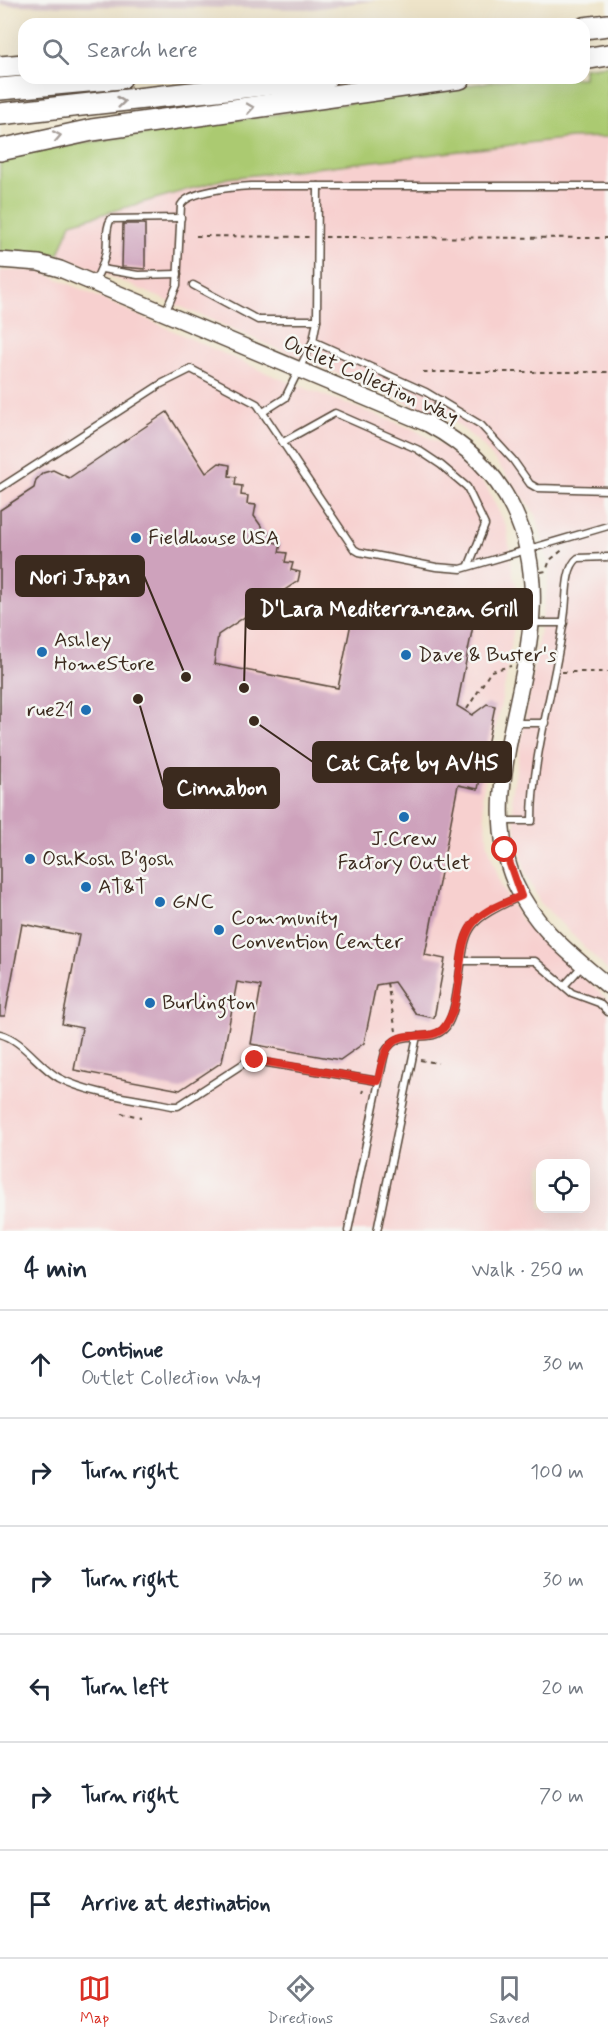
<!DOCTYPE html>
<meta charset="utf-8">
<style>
:root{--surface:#fff;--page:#f2f2f3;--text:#1f2937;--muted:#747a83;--line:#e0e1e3;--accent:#d93025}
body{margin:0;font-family:Mynerve,sans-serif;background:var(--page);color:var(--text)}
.controls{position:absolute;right:18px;bottom:18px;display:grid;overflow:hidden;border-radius:12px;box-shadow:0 6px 24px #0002}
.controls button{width:54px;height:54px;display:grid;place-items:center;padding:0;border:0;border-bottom:2px solid var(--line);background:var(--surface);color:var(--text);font:30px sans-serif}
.stop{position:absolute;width:18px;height:18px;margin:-14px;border:4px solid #d93025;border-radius:50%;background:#fff}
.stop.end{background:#d93025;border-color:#fff;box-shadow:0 2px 6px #0008}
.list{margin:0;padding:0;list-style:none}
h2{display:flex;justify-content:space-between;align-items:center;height:78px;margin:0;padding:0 24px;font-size:26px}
h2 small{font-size:20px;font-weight:400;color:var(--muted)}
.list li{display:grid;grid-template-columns:39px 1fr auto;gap:18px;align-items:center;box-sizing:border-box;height:108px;padding:0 24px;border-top:2px solid var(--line)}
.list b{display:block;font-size:22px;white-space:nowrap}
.list p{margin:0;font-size:20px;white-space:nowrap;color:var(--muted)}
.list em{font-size:20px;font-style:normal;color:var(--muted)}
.icon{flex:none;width:33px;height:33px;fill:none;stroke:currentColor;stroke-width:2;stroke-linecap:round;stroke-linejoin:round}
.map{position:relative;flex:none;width:608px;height:1231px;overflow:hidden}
.search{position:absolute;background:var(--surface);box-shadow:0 6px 24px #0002;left:18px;right:18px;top:18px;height:66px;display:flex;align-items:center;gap:15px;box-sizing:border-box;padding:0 21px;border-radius:18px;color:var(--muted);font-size:22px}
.sheet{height:726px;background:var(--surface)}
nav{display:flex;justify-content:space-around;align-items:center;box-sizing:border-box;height:84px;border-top:2px solid var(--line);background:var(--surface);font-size:16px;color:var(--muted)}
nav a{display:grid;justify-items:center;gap:3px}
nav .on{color:var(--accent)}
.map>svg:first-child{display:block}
.built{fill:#f7d0cf;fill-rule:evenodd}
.industrial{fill:#d2bec5}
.green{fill:#abca71;stroke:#737a48;stroke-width:1.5}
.building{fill:#cea2bc}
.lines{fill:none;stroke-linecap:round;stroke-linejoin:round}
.service-casing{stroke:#564638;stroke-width:9}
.tertiary-casing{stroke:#564638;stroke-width:18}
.motorway-casing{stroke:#564638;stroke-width:24}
.path{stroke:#564638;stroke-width:2;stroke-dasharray:4.5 4.5;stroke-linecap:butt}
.service{stroke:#fff;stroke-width:6}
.tertiary{stroke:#fff;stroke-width:15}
.motorway{stroke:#fff;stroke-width:21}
.oneway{stroke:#a79f9a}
.route{stroke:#d93025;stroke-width:8}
.poi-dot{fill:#1f6fb2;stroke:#f6f6f2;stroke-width:2}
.labels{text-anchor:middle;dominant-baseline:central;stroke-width:5;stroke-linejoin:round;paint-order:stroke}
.street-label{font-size:21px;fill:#3b2a1e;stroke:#f6f6f2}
.poi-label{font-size:21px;fill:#3b2a1e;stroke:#f6f6f2;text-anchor:start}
.leader{fill:none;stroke:#3b2a1e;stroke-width:2}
.callout-dot{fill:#3b2a1e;stroke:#f6f6f2;stroke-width:2}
.callout{fill:#3b2a1e;stroke:#3b2a1e;stroke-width:2}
.callout-label{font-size:22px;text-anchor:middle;font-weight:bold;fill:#fff}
</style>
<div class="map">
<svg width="608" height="1231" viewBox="0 0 608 1231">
<rect width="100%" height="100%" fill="#f6f6f2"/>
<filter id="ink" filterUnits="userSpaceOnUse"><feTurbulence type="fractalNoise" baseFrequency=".0167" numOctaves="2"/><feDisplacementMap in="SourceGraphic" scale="12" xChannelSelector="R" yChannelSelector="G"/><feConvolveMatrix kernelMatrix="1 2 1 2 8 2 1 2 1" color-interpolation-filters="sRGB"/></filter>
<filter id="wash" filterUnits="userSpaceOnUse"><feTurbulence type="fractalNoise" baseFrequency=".008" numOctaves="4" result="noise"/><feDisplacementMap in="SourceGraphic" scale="24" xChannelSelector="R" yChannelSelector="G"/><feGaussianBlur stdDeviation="1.35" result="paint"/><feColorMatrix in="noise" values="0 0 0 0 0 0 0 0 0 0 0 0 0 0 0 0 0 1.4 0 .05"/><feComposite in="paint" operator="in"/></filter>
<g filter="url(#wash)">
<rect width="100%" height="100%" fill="#eee4c9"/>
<g class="built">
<polygon points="608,137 608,971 540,902 526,874 516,834 512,795 550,570 536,515 500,467 481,444 456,423 292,355 59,254 71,223 228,178 571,138"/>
<path d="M38,270L276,377L413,429L442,445L466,463L487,488L507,528L513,576L519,592L506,679L482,795L488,845L501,885L519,917L608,1000V1231H0V271ZM540,1164H586V1208H540Z"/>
</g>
<polygon class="industrial" points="0,0 377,0 313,9 0,5"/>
<polygon class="green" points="608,65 608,137 571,138 228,178 71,223 59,254 0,254 0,158 17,153 516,78 584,78 584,68"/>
<g id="blocks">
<g class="building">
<polygon points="123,224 145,224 145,269 122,267"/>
<polygon points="167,412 206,473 219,463 230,465 229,476 236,477 235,485 242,486 241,495 248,496 247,504 256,505 254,516 266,533 274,535 273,542 281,544 279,552 287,553 285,562 293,563 291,570 300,572 298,581 218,635 214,664 338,688 356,598 401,607 402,601 420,604 419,610 474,621 457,706 472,715 487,704 495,706 478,789 458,785 425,955 445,959 434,1018 416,1014 394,982 376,985 364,1043 340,1060 251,1044 261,986 237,982 222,1062 180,1090 74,1070 82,1028 62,1024 79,935 22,924 5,1016 0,1016 0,510 34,488 36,480 43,473 53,470 69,478"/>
</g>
</g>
</g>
<g filter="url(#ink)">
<use href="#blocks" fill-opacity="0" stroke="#564638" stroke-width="1.5"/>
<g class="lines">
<defs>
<g id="service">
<polyline points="102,269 138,275 178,274"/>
<path d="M94,282C100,272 104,263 106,251C108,240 105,228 111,219L181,218"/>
<polyline points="193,285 258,320 317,320"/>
<path d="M165,313L177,285L181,205C188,191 235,187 251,186H608"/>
<polyline points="313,341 426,392 481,425 513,460 530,484 537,488 608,490"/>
<polyline points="263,412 285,398 313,341 317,320 318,186"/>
<polyline points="428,424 440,400"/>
<polyline points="283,442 335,413 417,449 441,465 467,487 485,525 469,565"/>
<polyline points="0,488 161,384 191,369 257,404 354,549 359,552 436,567 461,569 608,526"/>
<polyline points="532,623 564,623"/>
<polyline points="515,723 546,723"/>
<path d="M502,821H532C532,751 557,681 565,611C567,595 565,568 578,558L608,557"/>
<polyline points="462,961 535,961 572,993 599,1003 608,1012"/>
<polyline points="564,986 583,965"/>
<path d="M0,1034C23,1040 38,1066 59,1078C89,1094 138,1099 172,1106H178L249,1060L378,1081"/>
<path d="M348,1231L385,1052C401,1024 430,1047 446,1027C453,1017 455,1003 457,991C468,927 458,925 521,896"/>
<polyline points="377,1231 417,1036"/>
</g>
<path id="tertiary" d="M0,260L39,263L60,269L428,424C465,444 495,471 513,509C575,635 464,765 515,883C535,928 572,955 608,986"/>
<g id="motorway">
<polyline points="584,28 608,25"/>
<polyline points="584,59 608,55"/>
<polyline points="0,67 24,65"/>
<polyline points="0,89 121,78"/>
<polyline points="0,114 326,78"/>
<polyline points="0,150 92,130 460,78"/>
</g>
</defs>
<use href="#service" class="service-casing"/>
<use href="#tertiary" class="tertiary-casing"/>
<use href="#motorway" class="motorway-casing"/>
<g class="path">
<polyline points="196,236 310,237"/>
<polyline points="325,237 608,238"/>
<polyline points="423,372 608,372"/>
<polyline points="541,572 546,571 550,560 565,548"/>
<polyline points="562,672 608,672"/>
<polyline points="467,709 491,671 511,666"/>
<polyline points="387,983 396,1031"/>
<polyline points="420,1060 438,1063"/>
<polyline points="362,1093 363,1090"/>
<polyline points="121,1113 141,1117"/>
</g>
<use href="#service" class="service"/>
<use href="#tertiary" class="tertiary"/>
<use href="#motorway" class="motorway"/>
</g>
<defs><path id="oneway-chevron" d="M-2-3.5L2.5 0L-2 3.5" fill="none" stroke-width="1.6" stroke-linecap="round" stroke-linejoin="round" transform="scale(1.5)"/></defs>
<g class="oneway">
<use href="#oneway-chevron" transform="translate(121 102) rotate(-6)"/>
<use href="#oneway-chevron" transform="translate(250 108) rotate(-8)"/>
<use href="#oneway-chevron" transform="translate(57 136) rotate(-11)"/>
</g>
</g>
<g class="lines" filter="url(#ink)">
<path class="route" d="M255,1060L378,1081C382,1062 385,1036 410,1036C422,1035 432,1037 442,1030C468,1001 451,945 476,920C488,908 507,902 521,896L505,850"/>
</g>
<g class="poi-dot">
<circle cx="136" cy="538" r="6"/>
<circle cx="42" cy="652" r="6"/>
<circle cx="406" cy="655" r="6"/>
<circle cx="86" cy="710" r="6"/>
<circle cx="404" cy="817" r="6"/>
<circle cx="30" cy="859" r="6"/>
<circle cx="86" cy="887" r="6"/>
<circle cx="160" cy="902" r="6"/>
<circle cx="219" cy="930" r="6"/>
<circle cx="150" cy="1003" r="6"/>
</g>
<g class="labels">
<g class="street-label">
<text transform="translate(371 380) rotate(24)">Outlet Collection Way</text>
</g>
<g class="poi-label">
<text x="148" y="538">Fieldhouse USA</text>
<text x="54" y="640">Ashley<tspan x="54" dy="24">HomeStore</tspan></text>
<text x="418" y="655">Dave &amp; Buster's</text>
<text x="74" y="710" text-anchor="end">rue21</text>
<text x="404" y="839" text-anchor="middle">J.Crew<tspan x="404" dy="24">Factory Outlet</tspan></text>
<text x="42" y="859">OshKosh B'gosh</text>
<text x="98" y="887">AT&amp;T</text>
<text x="172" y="902">GNC</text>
<text x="231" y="918">Community<tspan x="231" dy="24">Convention Center</tspan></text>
<text x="162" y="1003">Burlington</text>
</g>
</g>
<path class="leader" d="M186 677L144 576M244 688L246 609M254 721L313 762M138 699L164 788"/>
<g class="callout-dot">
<circle cx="186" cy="677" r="6"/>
<circle cx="244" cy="688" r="6"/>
<circle cx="254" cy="721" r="6"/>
<circle cx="138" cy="699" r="6"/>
</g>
<g class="callout">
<rect x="16" y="556" width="128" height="40" rx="6"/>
<rect x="246" y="589" width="286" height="40" rx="6"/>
<rect x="313" y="742" width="198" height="40" rx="6"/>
<rect x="164" y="768" width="115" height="40" rx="6"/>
</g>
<g class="callout-label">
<text x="80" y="584">Nori Japan</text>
<text x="389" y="616">D'Lara Mediterranean Grill</text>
<text x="412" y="770">Cat Cafe by AVHS</text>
<text x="222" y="795">Cinnabon</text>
</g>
</svg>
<div class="controls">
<button><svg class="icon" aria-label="locate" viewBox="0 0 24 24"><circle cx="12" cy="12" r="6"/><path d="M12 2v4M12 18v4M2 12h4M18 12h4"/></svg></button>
</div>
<div class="stop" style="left:505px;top:850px"></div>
<div class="stop end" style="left:255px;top:1060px"></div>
<div class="search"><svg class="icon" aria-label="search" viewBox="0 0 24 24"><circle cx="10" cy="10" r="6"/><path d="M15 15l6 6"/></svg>Search here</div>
</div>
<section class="sheet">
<h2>4 min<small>Walk · 250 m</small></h2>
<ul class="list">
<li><svg class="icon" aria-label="ahead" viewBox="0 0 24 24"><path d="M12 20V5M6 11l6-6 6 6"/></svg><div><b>Continue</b><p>Outlet Collection Way</p></div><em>30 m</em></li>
<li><svg class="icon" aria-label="right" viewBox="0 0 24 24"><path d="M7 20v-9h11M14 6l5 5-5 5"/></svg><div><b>Turn right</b></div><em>100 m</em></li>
<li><svg class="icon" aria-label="right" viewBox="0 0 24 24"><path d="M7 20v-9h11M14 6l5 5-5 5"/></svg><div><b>Turn right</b></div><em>30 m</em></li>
<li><svg class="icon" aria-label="left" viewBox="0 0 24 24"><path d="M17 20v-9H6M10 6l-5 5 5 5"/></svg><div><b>Turn left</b></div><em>20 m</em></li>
<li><svg class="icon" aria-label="right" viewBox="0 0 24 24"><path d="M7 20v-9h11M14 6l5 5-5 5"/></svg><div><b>Turn right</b></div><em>70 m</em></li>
<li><svg class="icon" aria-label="arrive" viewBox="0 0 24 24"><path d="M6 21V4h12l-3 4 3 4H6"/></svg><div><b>Arrive at destination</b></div></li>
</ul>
</section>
<nav>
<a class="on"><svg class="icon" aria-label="map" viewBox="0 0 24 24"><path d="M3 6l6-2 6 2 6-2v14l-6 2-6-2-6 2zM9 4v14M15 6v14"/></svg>Map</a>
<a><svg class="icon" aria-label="directions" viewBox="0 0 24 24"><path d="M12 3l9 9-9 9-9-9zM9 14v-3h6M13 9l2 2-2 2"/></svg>Directions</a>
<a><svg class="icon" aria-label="saved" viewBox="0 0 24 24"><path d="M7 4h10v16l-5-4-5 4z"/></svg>Saved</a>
</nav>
